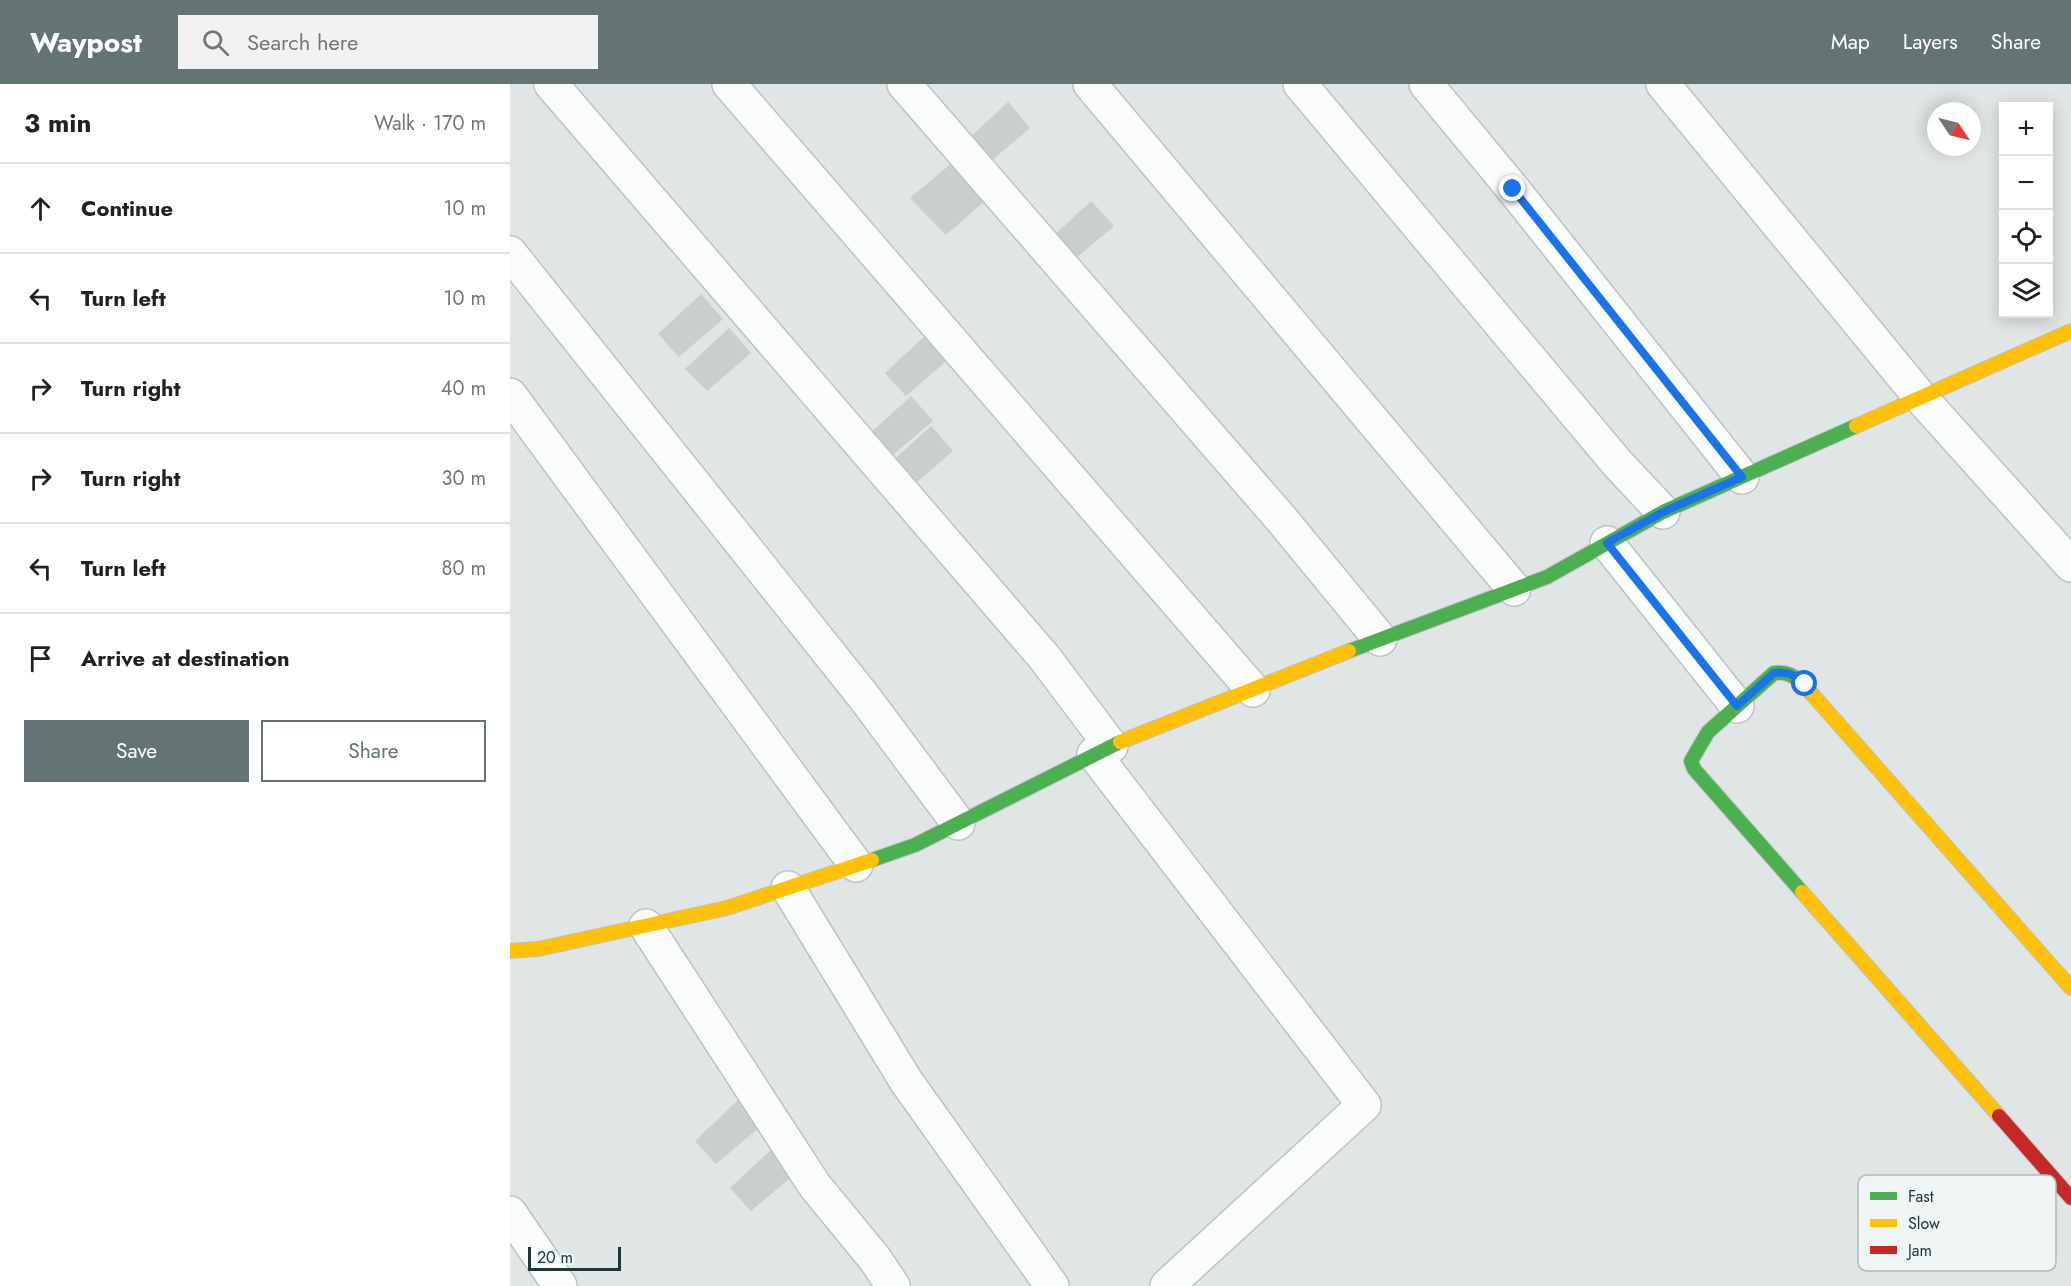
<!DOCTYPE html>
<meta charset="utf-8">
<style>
:root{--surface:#fff;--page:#f2f2f2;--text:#202124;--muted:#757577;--line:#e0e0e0;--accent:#647373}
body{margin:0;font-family:Jost,sans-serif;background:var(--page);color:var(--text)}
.controls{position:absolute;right:18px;top:18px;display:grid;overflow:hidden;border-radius:0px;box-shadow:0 3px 15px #0003}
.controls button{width:54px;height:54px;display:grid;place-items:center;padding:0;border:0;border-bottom:2px solid var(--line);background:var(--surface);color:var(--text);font:30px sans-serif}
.compass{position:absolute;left:1417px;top:18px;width:54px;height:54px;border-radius:50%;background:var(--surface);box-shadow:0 3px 15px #0003;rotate:125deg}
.scale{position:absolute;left:18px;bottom:15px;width:93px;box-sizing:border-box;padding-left:6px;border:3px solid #213536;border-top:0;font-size:16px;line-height:21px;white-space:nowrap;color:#213536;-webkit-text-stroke:4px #eef5f4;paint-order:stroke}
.stop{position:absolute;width:18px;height:18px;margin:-14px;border:4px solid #1a73e8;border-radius:50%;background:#fff}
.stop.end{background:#1a73e8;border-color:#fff;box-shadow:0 2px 6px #0008}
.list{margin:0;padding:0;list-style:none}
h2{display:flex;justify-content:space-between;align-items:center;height:78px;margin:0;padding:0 24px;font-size:26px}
h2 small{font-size:20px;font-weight:400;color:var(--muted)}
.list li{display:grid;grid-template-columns:39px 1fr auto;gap:18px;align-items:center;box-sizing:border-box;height:90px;padding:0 24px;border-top:2px solid var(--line)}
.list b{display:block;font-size:22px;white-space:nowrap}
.list em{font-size:20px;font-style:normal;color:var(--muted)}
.actions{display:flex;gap:12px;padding:18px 24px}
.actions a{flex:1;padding:14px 0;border:2px solid var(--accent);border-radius:0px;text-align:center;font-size:21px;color:var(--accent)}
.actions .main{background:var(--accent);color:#fff}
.icon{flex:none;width:33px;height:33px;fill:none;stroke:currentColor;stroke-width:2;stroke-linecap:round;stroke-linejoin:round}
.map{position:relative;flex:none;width:1561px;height:1202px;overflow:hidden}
header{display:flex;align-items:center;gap:36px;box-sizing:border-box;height:84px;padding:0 30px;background:var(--accent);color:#fff}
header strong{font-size:28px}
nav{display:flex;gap:33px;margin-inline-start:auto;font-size:21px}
.search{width:420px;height:54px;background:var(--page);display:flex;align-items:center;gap:15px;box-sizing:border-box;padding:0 21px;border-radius:0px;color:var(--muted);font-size:22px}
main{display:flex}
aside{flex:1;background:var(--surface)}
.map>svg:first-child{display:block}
.building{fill:#c9cece;stroke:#c9cfce;stroke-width:1.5}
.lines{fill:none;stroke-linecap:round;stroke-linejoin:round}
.street-casing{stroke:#bdc3c2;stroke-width:36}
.fast-casing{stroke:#bdc3c3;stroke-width:16}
.slow-casing{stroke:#bdc3c3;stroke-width:16}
.jam-casing{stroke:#bdc3c3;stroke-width:16}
.street{stroke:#fafbfb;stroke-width:33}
.fast{stroke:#4caf50;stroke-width:14}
.slow{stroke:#ffc107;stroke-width:14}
.jam{stroke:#c62828;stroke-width:14}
.route{stroke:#1a73e8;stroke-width:8}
.key{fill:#eef5f4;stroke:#b0bbbb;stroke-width:1.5}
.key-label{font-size:16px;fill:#213536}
</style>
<header>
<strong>Waypost</strong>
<div class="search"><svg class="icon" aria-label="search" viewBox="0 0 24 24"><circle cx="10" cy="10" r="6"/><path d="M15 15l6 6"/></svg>Search here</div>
<nav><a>Map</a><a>Layers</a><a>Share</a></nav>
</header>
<main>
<aside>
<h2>3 min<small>Walk · 170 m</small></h2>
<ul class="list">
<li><svg class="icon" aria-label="ahead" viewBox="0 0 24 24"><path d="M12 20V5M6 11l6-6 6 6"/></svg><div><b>Continue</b></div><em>10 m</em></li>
<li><svg class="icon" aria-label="left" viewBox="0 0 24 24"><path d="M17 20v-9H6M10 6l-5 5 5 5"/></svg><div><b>Turn left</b></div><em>10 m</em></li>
<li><svg class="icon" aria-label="right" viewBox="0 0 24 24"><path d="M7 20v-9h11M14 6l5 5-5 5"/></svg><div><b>Turn right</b></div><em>40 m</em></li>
<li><svg class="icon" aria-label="right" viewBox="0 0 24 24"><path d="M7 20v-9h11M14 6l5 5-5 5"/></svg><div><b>Turn right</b></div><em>30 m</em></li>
<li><svg class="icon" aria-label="left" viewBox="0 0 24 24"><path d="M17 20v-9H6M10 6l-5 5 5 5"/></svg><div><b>Turn left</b></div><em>80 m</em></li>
<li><svg class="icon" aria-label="arrive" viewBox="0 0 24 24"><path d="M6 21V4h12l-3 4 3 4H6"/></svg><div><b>Arrive at destination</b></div></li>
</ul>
<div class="actions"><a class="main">Save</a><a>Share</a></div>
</aside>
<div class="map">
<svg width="1561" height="1202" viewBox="0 0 1561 1202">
<rect width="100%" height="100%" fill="#e0e6e5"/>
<g class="building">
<polygon points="498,19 519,44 475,81 455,59"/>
<polygon points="443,79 475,116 436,150 401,114"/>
<polygon points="581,118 603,142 559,179 539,157"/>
<polygon points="191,211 212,235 169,272 149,250"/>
<polygon points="219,245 240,269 197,306 176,285"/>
<polygon points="418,250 439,274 396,311 376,289"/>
<polygon points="401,313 422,337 378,374 358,352"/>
<polygon points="421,343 442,367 399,404 378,382"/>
<polygon points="228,1017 250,1042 206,1079 186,1057"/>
<polygon points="263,1065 285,1089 241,1126 221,1104"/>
</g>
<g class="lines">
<defs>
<g id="street">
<polyline points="41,0 534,573 601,662"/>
<polyline points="219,0 743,606"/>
<polyline points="394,0 773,437 870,555"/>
<polyline points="580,0 1004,505"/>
<polyline points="790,0 1107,379 1153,428"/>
<polyline points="916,0 1003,105 1232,393"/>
<polyline points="1153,0 1411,314 1561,481"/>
<polyline points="0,169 354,613 448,739"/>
<polyline points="0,311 346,781"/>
<polyline points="1097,459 1227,622"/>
<polyline points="584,670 854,1021 657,1202"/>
<polyline points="278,804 396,997 542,1202"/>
<polyline points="136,842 305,1102 365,1175 383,1202"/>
<polyline points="0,1129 50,1202"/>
</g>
<g id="fast">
<polyline points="839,567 1037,493 1153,428 1346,342"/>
<polyline points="362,776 405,761 610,658"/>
<path d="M1292,808L1184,685L1181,677L1198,648L1264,589C1283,587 1290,597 1302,610"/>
</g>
<g id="slow">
<polyline points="1346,342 1561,247"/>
<polyline points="1302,610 1561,904"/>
<polyline points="610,658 839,567"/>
<polyline points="1292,808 1489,1032"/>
<polyline points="0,867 28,865 217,824 362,776"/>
</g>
<polyline id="jam" points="1489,1032 1561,1114"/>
</defs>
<use href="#street" class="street-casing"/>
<use href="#fast" class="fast-casing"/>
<use href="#slow" class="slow-casing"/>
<use href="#jam" class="jam-casing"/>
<use href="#street" class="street"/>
<use href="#fast" class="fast"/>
<use href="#slow" class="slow"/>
<use href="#jam" class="jam"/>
</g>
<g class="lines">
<path class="route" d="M1003,105L1232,393L1153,428L1097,459L1227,622L1264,589C1277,587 1286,591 1295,600"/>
</g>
<rect x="1348" y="1091" width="198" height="96" rx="9" class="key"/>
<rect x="1360" y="1108" width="27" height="8" fill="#4caf50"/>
<rect x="1360" y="1135" width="27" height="8" fill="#ffc107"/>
<rect x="1360" y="1162" width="27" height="8" fill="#c62828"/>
<g class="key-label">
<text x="1398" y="1118">Fast</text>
<text x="1398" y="1145">Slow</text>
<text x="1398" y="1172">Jam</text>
</g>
</svg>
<div class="controls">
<button>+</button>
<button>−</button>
<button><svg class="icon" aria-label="locate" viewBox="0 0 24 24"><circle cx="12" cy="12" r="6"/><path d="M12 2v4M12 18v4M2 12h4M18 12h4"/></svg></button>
<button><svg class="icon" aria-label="layers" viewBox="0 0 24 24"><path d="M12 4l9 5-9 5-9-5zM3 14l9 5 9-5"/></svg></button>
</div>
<svg class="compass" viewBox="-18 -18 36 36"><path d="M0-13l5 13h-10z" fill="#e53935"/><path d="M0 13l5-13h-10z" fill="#757577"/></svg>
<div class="scale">20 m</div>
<div class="stop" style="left:1295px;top:600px"></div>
<div class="stop end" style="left:1003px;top:105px"></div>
</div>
</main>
